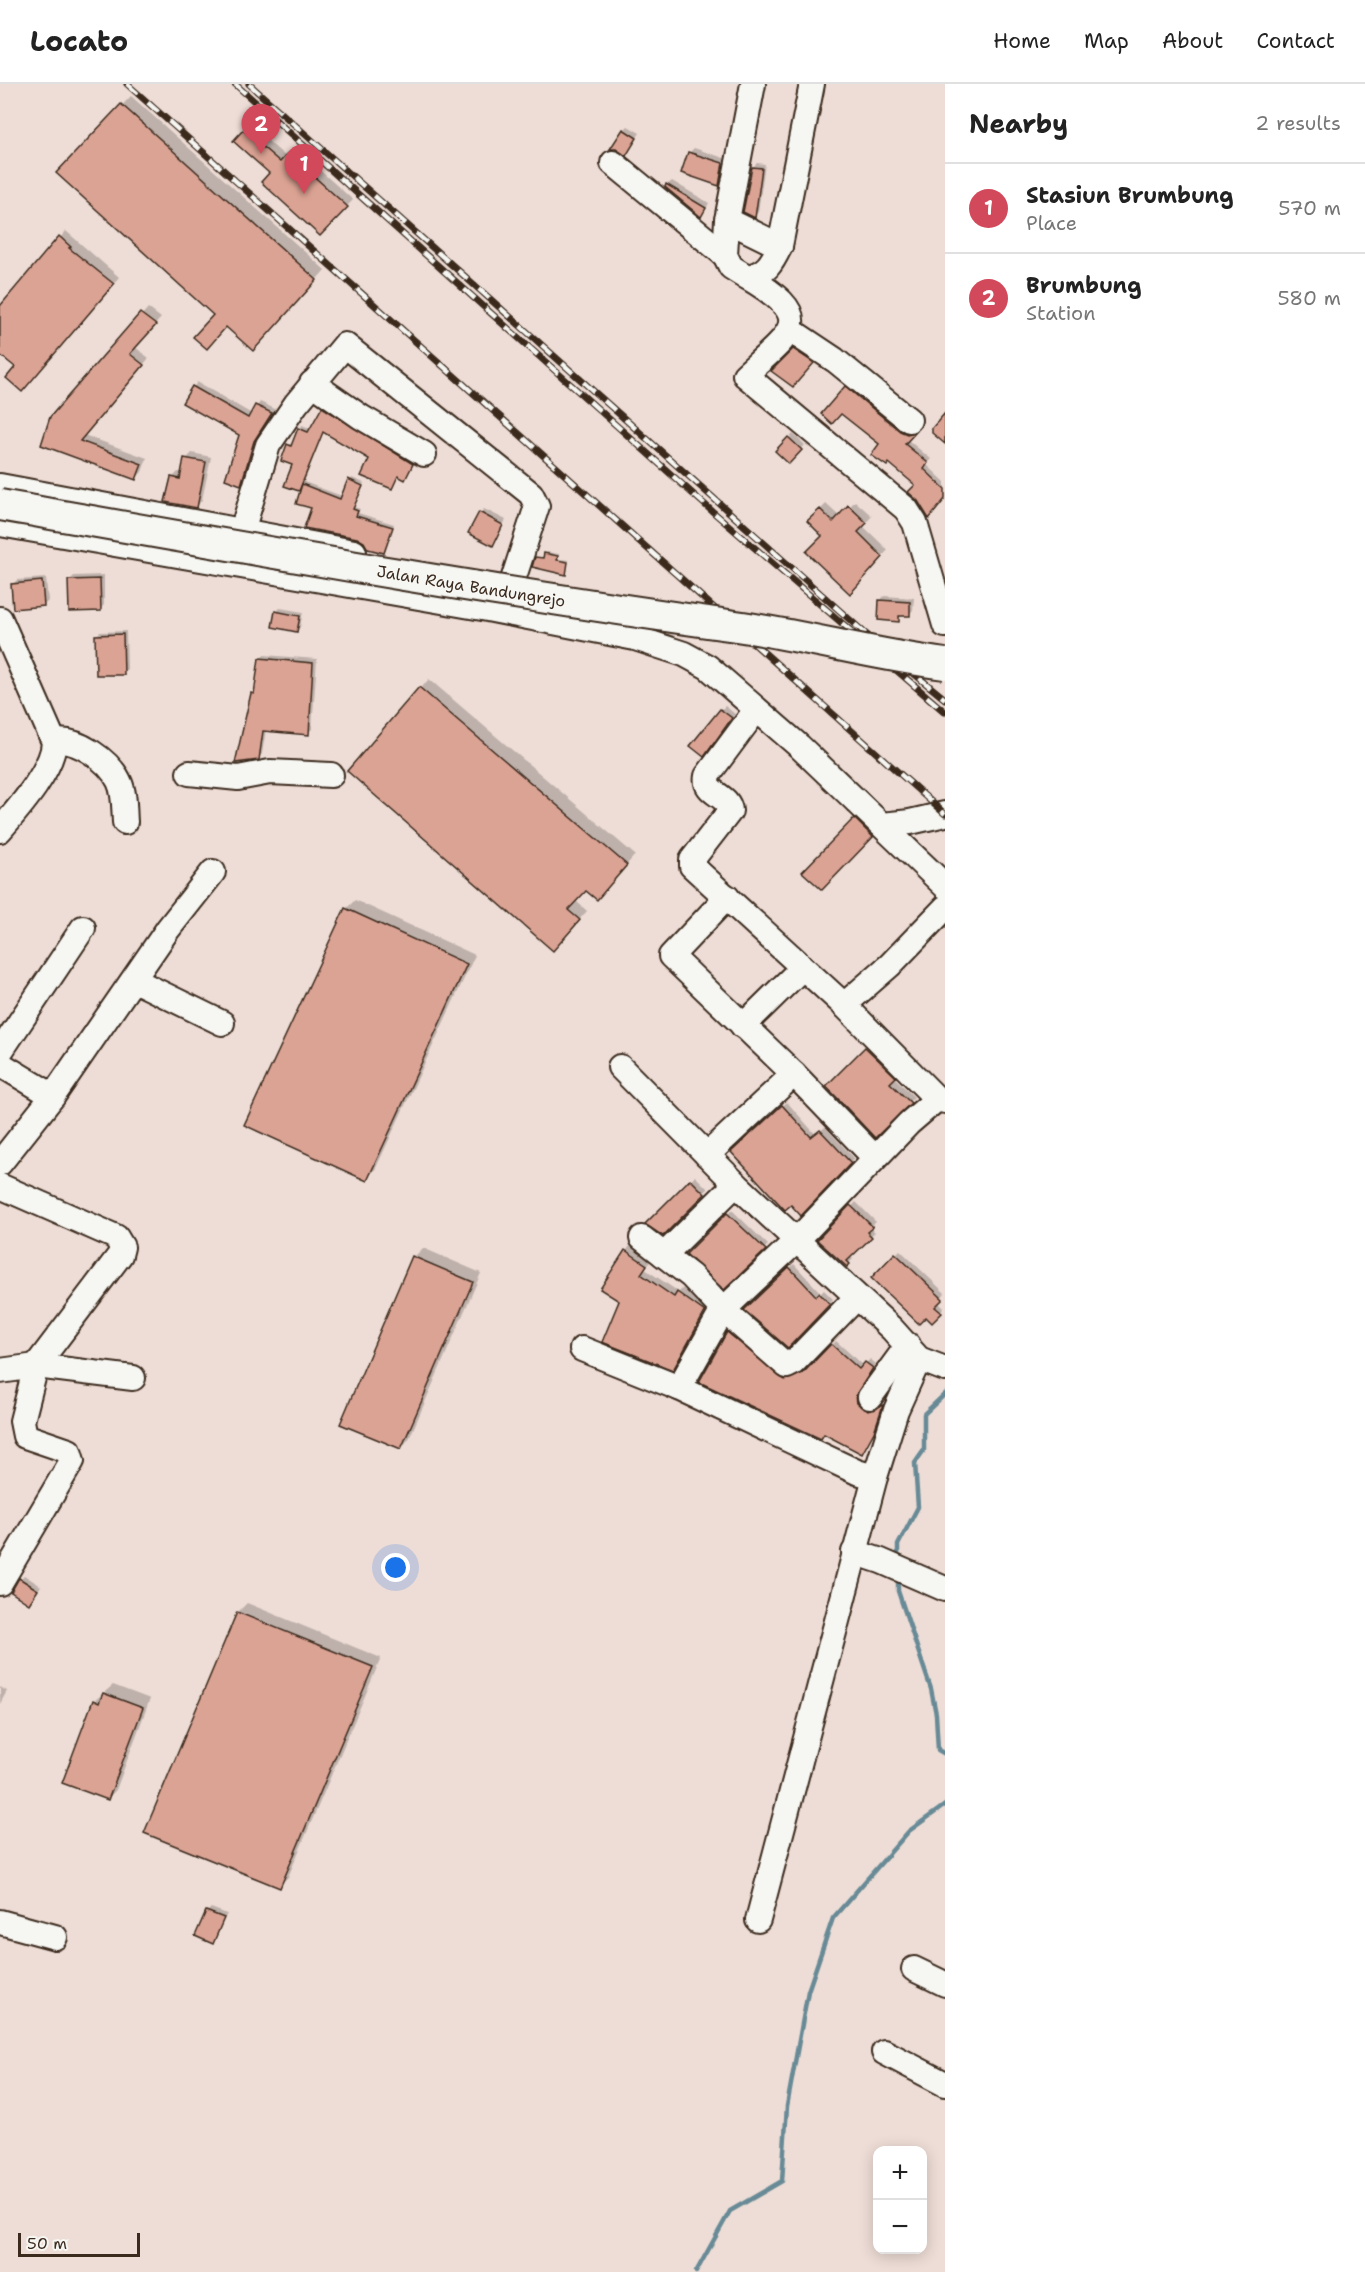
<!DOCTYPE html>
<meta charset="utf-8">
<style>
:root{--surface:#fff;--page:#f2f2f2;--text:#222;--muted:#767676;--line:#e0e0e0;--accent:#d1495b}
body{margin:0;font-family:"Shantell Sans",sans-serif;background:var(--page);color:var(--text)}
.controls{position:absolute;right:18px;bottom:18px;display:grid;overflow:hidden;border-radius:12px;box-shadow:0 3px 15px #0003}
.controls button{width:54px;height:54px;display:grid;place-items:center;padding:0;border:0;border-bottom:2px solid var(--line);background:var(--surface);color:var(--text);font:30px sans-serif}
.scale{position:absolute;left:18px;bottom:15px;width:122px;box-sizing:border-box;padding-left:6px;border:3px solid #3b2a1e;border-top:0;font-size:16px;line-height:21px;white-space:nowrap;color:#3b2a1e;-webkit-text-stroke:4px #f6f6f2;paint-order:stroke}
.you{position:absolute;left:396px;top:1484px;width:21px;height:21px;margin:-15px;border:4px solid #fff;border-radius:50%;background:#1a73e8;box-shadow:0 0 0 9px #1a73e833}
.badge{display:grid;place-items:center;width:39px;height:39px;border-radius:50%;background:var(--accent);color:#fff;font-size:20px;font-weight:700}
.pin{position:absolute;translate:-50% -50px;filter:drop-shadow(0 2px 3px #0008)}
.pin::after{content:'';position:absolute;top:32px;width:21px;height:18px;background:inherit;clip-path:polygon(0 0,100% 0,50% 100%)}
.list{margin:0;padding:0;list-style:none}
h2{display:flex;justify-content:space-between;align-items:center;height:78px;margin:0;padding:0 24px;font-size:26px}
h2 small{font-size:20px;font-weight:400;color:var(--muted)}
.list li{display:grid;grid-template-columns:39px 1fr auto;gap:18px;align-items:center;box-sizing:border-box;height:90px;padding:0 24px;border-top:2px solid var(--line)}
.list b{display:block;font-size:22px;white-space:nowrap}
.list p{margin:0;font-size:20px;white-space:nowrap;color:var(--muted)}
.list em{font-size:20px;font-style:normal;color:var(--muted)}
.map{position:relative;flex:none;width:945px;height:2188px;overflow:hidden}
header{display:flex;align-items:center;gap:36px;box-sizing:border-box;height:84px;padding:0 30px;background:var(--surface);border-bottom:2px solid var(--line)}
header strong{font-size:28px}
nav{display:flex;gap:33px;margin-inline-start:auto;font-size:21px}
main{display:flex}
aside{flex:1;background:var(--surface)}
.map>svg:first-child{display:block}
.shadow{fill:#0003}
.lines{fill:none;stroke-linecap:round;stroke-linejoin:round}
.stream{stroke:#678a96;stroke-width:4.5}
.building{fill:#dba394;stroke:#3b2a1e;stroke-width:1.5}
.minor-casing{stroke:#3b2a1e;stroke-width:28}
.minor{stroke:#f6f6f2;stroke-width:24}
.rail-casing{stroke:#3b2a1e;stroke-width:7}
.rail{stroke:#f6f6f2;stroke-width:4.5;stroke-dasharray:14;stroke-linecap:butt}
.major-bridge-casing{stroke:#3b2a1e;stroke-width:34;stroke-linecap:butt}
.major-bridge{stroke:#f6f6f2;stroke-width:30}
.labels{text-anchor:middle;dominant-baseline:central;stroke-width:4.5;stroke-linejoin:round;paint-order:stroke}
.street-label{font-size:16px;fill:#3b2a1e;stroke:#f6f6f2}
</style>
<header>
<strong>Locato</strong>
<nav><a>Home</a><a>Map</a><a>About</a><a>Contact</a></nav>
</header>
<main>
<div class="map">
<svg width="945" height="2188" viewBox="0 0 945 2188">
<rect width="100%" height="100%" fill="#eeddd6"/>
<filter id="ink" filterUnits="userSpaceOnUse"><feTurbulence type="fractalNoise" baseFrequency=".0167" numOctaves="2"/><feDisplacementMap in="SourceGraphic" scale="12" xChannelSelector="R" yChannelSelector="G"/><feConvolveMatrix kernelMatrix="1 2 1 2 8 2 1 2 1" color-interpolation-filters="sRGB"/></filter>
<g filter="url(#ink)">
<g class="shadow">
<polygon points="131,12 325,186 262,257 227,242 216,255 215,231 58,89"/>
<polygon points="250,41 286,73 295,64 353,116 320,150 272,89 235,57"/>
<polygon points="628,42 640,49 626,70 624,46"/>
<polygon points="694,64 727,75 723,96 719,100 689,69"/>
<polygon points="757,79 765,80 758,128 754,132 753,83"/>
<polygon points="672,97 709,119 705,127 667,101"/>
<polygon points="66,147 119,193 29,300 17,283 0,269 0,224"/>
<polygon points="148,224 161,234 135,263 149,274 84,351 147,374 142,388 136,394 42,360 52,334"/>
<polygon points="798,262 817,274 793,301 773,287"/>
<polygon points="197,298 252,330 260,318 275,325 258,351 245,395 241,399 241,351 184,318"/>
<polygon points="849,300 911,347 916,346 908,356 931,375 926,380 945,398 945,413 917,401 881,360 841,328 823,330"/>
<polygon points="326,321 416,377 408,390 399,391 392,403 371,374 324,347 304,398 342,412 352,394 364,399 354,423 360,425 358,429 394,440 384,468 313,423 303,401 299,405 288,361 294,359 302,341 312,345"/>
<polygon points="793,350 805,361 789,378 777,367"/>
<polygon points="192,369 211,373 202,416 196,423 172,394 178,388 183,389 186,375"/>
<polygon points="855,417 872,432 863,442 888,466 856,502 824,452 809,437 826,420 840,433"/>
<polygon points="484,425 506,436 492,460 480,429"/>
<polygon points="547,468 559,470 558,475 569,476 565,489 537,474 545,473"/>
<polygon points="104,491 104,521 100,525 70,496 74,492"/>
<polygon points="46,494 48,517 44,521 13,500 17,496"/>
<polygon points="884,512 914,514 913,526 909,531 903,530 898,536 880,517"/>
<polygon points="280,524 303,528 300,543 296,547 276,528"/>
<polygon points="126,547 127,585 123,589 96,552 100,548"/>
<polygon points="264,571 317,575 312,645 308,649 266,646 262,670 258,674 252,610 256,606 260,575"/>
<polygon points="429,595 635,771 606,805 587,805 576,817 587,827 561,856 349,687"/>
<polygon points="725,622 735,630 708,666 721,626"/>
<polygon points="859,731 876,748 822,804 805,787"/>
<polygon points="355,816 475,871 375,1086 366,1095 346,825"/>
<polygon points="871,959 899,988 894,993 914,1013 875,1052 828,1002"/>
<polygon points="787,1018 816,1051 825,1043 854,1074 801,1129 733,1068"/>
<polygon points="695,1092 708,1105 663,1150 667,1121"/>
<polygon points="856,1118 876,1138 870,1143 875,1148 850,1172 853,1175 847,1181 819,1156"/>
<polygon points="732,1126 768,1161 724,1204 688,1170"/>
<polygon points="630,1162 651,1176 645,1185 679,1208 683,1204 709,1223 672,1284 621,1216 626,1167"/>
<polygon points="423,1164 481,1189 409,1355 401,1364 414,1173"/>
<polygon points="900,1166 945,1209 938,1218 944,1224 932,1237 873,1194"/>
<polygon points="794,1180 821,1209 824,1206 833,1215 788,1262 746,1226"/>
<polygon points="732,1245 789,1293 809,1286 836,1257 864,1282 870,1275 876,1280 859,1306 861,1315 873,1324 885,1319 878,1342 866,1364 862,1368 825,1349 821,1353 728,1249"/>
<polygon points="24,1491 41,1502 29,1518 20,1495"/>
<polygon points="247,1519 381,1574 288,1793 279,1802 146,1748 238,1528"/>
<polygon points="113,1601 150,1615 116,1706 107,1715 94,1617"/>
<polygon points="0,1603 7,1607 0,1620"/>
<polygon points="211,1824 227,1830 213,1858 207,1828"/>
</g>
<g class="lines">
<g class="stream">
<polyline points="898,1476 898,1461 918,1423 915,1379 924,1366 924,1330 945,1310"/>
<polyline points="898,1494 898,1507 931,1605 936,1630 938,1666 945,1670"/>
<polyline points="696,2188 730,2127 782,2097 787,2022 808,1907 833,1834 909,1747 945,1721"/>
</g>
</g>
<g class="building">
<polygon points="121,20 317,196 253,267 226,243 207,265 193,253 213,231 56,89"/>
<polygon points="623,45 637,54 626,72 616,65 610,65"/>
<polygon points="243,46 280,78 288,69 348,123 320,152 261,98 269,89 233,57"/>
<polygon points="688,68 723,79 719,102 681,89"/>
<polygon points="752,83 762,84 755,134 743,128"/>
<polygon points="666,100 706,124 701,133 665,103"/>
<polygon points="59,152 71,163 69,164 114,200 22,308 6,294 15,283 0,271 0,222"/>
<polygon points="140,229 156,241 130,270 144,281 80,357 142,380 136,396 41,361 50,333"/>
<polygon points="793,265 814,279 793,303 771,287"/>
<polygon points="192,302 248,334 255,321 272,329 254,357 241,401 225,395 239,351 182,319"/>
<polygon points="845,302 900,347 907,350 916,348 905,360 928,379 924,385 945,405 945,415 929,435 918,417 908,408 915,401 889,379 887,382 871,371 879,360 841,330 832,340 821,330"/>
<polygon points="322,323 413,380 405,396 398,392 392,405 361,392 369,375 323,348 299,407 284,402 292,381 281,377 287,360 291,362 298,344 308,348"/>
<polygon points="945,329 945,360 932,349 932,344"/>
<polygon points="788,353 802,366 789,380 775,367"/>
<polygon points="184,374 206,378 197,424 165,418 171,393 180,395"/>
<polygon points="348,395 363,402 353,425 358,427 356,432 393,443 384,469 368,465 364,458 357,454 304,444 311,424 296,420 302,400 340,415"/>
<polygon points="848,421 867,439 858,448 883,473 850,510 806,468 822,452 807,437 820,425 833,438"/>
<polygon points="479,428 503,441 493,462 468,449"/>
<polygon points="544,469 558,472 557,476 568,478 566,491 532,483 535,473 543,474"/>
<polygon points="100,495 101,527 69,528 68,496"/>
<polygon points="42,497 44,522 13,525 11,500"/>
<polygon points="879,516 910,518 910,532 899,532 899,538 878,536"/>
<polygon points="275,527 300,532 297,548 272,543"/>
<polygon points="123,550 124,591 96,591 95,551"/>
<polygon points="259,574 313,579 309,651 263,647 259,676 235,679 251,609 254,610"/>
<polygon points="419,603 627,781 597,816 586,807 568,826 580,836 553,867 347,687"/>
<polygon points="720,625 732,634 704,673 690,662"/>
<polygon points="854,734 873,753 822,806 802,788"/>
<polygon points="345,824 467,880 367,1097 244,1041"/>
<polygon points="865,963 896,993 890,999 911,1019 875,1054 826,1002"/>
<polygon points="782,1021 811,1053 820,1046 851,1079 801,1132 791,1121 785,1126 731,1068"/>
<polygon points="690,1095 705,1110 663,1152 645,1140"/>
<polygon points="850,1121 873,1143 867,1148 872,1153 847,1177 850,1180 847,1183 817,1156"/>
<polygon points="727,1129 766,1166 724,1206 686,1170"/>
<polygon points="625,1166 647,1181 641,1190 674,1213 677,1208 705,1228 673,1286 602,1258 619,1217 600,1205"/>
<polygon points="895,1169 943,1215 935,1223 942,1229 932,1239 926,1233 919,1240 871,1194"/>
<polygon points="412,1172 473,1198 401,1365 340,1340"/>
<polygon points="789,1183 816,1212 819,1209 830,1220 788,1264 744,1226"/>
<polygon points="727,1248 785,1296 803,1289 831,1260 859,1285 865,1278 873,1284 856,1311 857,1319 868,1327 883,1321 874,1348 862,1370 824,1350 821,1355 699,1298"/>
<polygon points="19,1494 38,1506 29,1520 11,1508"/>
<polygon points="237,1528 373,1583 280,1804 144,1749"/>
<polygon points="103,1609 143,1624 108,1716 62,1699 93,1616 99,1619"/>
<polygon points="206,1827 224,1834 213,1860 195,1852"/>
</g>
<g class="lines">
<defs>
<g id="minor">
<path d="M753,0L727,136L725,171L731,183L747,193C766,190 772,179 780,162L812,0"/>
<polyline points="613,79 725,171"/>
<polyline points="727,136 780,162"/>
<path d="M747,193C818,235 793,247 745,291L906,425L915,439L945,541"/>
<polyline points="790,246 835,276 909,336"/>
<polyline points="312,299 361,333 424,370"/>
<polyline points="0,402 354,468"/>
<polyline points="0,440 482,524 635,554 684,570 708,583 799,662 945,802"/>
<polyline points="242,447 268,361 296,320 345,261 531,410 537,422 513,496"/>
<path d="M0,535L54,658C53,686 18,725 0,746"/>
<path d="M756,626L707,692C703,710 729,710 730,727L692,776V782L844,921L937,1015L945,1017"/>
<path d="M54,658C77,653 109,677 119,697C125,709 124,725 125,738"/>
<polyline points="189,689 238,694 270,688 331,691"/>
<polyline points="882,741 910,738 945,730"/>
<polyline points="727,813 671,872 794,990 875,1074"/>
<polyline points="134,896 222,939"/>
<polyline points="844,921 890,881 945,824"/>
<polyline points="743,942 802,884"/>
<polyline points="0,968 83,844"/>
<polyline points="0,980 53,1012"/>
<polyline points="620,983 736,1100 892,1245 919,1275 945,1285"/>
<polyline points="707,1071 794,990"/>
<polyline points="0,1079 53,1012 168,845 213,788"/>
<polyline points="0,1102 116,1153 122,1163 120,1171 36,1282 22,1337 25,1352 69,1367 72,1377 0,1499"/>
<polyline points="642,1154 691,1192 723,1226 787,1282 793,1279 856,1214"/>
<polyline points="664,1171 736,1100"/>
<polyline points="582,1265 679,1304 857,1388 875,1393"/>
<polyline points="0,1287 36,1282 133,1294"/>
<polyline points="679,1304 723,1226 797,1156 909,1039 937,1015"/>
<polyline points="870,1313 908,1261"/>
<polyline points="854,1468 881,1477 945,1505"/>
<polyline points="758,1836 875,1393 896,1326 919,1275"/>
<polyline points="0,1838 55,1853"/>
<polyline points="914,1885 945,1900"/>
<polyline points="884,1968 945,2000"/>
</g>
</defs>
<use href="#minor" class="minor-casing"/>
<use href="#minor" class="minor"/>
<defs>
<g id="rail">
<polyline points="127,0 945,730"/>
<polyline points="235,0 712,427 945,628"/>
<polyline points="249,0 867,551 945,615"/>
</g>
</defs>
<use href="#rail" class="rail-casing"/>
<use href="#rail" class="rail"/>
<defs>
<g id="major-bridge">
<path id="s1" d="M0,421C245,464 490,508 736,542C806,552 875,571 945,580"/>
</g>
</defs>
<use href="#major-bridge" class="major-bridge-casing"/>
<use href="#major-bridge" class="major-bridge"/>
</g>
</g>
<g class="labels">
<g class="street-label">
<text stroke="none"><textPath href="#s1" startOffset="478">Jalan Raya Bandungrejo</textPath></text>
</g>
</g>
</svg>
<div class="controls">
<button>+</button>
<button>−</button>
</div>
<div class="scale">50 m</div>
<div class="you"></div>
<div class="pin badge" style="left:304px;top:110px">1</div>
<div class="pin badge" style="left:261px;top:70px">2</div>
</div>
<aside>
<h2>Nearby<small>2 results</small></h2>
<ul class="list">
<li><span class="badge">1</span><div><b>Stasiun Brumbung</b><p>Place</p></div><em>570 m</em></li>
<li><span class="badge">2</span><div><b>Brumbung</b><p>Station</p></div><em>580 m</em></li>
</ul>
</aside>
</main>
